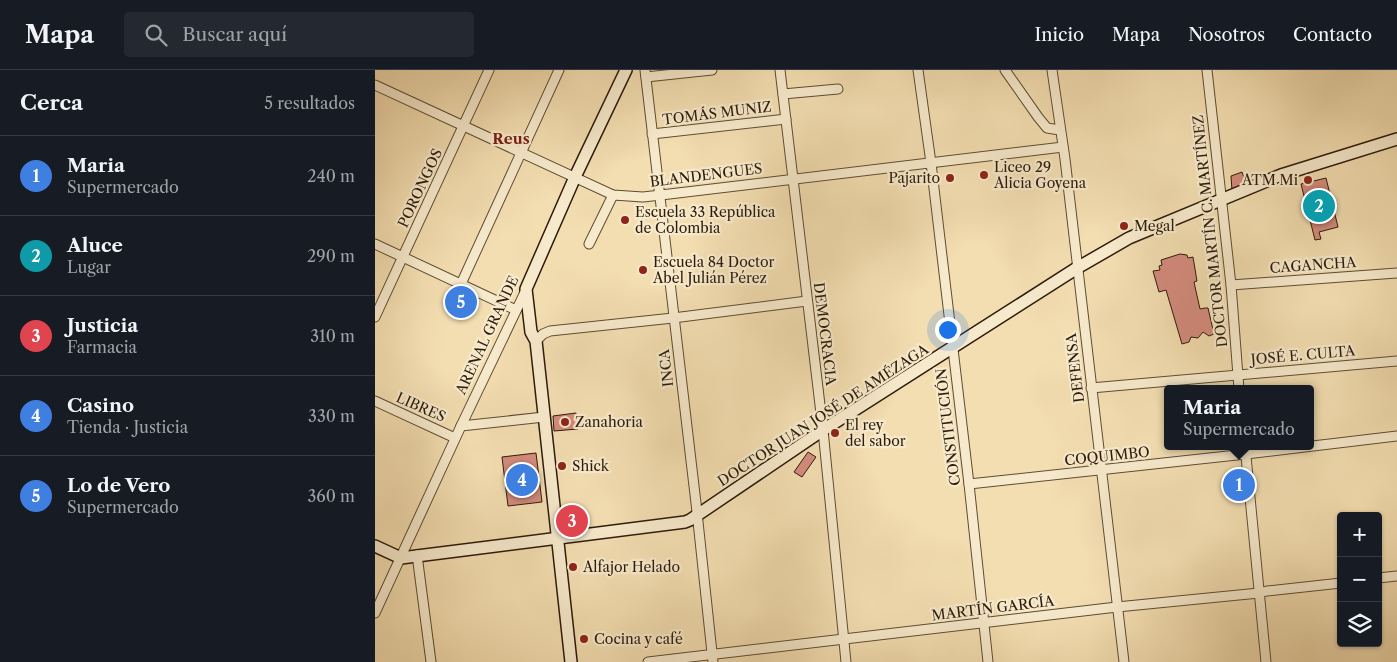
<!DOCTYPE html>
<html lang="es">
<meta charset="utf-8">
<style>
:root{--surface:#171b24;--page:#242831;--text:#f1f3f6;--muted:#9ea1a6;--line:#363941;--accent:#c59692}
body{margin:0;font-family:"Libre Caslon Text",serif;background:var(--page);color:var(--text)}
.controls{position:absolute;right:15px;bottom:15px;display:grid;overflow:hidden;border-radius:5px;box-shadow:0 1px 4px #0004}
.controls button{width:45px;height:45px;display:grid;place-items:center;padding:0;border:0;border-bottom:1px solid var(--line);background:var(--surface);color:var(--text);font:25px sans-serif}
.you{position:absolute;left:572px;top:259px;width:18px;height:18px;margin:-12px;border:4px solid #fff;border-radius:50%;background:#1a73e8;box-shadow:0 0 0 8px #1a73e833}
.badge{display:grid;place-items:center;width:32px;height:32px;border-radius:50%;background:var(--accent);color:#fff;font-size:16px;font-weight:700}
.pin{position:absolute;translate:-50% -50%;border:2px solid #fff;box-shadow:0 1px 5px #0006}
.popup{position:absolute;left:789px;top:315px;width:150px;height:65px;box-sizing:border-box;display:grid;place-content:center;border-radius:5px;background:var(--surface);filter:drop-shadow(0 1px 4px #0005);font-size:16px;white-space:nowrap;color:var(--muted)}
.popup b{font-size:19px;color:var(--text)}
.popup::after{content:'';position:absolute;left:50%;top:100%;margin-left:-10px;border:10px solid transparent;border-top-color:var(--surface)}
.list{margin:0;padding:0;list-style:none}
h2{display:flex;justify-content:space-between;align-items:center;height:65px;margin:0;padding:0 20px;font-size:21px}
h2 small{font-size:16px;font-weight:400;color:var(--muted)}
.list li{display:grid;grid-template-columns:32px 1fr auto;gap:15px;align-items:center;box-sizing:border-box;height:80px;padding:0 20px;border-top:1px solid var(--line)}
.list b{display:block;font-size:19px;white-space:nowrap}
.list p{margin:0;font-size:16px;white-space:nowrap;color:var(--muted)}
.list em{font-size:16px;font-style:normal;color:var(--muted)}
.icon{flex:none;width:28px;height:28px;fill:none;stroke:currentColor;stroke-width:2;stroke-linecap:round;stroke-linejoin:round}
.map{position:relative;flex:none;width:1022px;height:592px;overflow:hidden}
header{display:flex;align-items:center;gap:30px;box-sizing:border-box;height:70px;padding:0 25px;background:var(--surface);border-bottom:1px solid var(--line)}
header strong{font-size:24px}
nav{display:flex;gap:28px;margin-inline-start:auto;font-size:18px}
.search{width:350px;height:45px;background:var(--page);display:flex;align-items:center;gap:12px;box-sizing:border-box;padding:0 18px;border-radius:5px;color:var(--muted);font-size:19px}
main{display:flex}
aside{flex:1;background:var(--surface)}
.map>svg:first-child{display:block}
.building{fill:#d58c7e;stroke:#2c1b0b}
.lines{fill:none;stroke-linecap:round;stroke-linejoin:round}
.street-casing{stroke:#5e4c34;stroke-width:11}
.secondary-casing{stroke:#2c1b0b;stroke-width:14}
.street{stroke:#f7eacc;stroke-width:9}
.secondary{stroke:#f7eacc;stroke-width:11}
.poi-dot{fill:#8f2418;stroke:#f7eacc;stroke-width:2}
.labels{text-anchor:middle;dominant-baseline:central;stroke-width:4.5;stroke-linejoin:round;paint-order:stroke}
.street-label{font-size:14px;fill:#2c1b0b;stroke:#f7eacc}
.poi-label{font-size:14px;fill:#2c1b0b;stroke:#f7eacc;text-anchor:start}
.neighbourhood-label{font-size:15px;font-weight:bold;fill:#7a1f14;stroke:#f7eacc}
</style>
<header>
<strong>Mapa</strong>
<div class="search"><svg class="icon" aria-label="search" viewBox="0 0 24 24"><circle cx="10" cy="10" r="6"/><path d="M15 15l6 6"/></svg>Buscar aquí</div>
<nav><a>Inicio</a><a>Mapa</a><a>Nosotros</a><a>Contacto</a></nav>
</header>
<main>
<aside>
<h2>Cerca<small>5 resultados</small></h2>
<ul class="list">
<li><span class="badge" style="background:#3f7fe0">1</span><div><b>Maria</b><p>Supermercado</p></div><em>240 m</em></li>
<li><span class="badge" style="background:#0f9aa8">2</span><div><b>Aluce</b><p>Lugar</p></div><em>290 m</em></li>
<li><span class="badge" style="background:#e0444e">3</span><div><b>Justicia</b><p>Farmacia</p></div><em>310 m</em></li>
<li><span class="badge" style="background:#3f7fe0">4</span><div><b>Casino</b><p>Tienda · Justicia</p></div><em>330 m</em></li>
<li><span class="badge" style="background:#3f7fe0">5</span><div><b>Lo de Vero</b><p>Supermercado</p></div><em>360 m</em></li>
</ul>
</aside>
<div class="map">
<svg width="1022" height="592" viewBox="0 0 1022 592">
<rect width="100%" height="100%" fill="#f3deb1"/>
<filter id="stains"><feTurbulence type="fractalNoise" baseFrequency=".004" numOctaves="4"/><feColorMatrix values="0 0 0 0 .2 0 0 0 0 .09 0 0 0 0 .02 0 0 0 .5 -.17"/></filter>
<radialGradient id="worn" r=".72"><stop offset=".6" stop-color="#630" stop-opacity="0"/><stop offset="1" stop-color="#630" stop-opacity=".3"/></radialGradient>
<g class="building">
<polygon points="867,102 872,116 857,121 856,106"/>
<polygon points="951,108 963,157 944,162 946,169 940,170 926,114"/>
<polygon points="805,184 812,185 813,188 818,187 822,211 819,212 825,239 830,238 833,238 839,264 834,266 828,262 823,268 816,267 814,272 807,274 791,220 784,222 778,201 785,200 784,196 787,195 786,190"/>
<polygon points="201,343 203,359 179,361 178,346"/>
<polygon points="433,382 441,387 427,407 419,402"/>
<polygon points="161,383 167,432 133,436 127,387"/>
</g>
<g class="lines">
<defs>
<g id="street">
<polyline points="270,0 321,433 338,592"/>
<polyline points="405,0 448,360 471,592"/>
<polyline points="543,0 556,93 594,414 613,592"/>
<polyline points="630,0 663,47 672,58 685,60"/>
<polyline points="677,0 690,89 749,592"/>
<polyline points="832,0 856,215 864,319"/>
<polyline points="271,7 337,0"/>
<polyline points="0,15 238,125 268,127 286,125 688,77"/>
<polyline points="408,24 463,19"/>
<polyline points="277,64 411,49"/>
<polyline points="0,174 141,240"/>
<polyline points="214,174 238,125"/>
<polyline points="86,214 184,0"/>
<polyline points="856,215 1022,203"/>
<polyline points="0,247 114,0"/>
<polyline points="161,271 168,264 175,261 298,248 432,231"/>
<polyline points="716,318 1022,291"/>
<polyline points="0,331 80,368"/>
<polyline points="86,356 169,347"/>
<polyline points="870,376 891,592"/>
<polyline points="594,414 871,384 1022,366"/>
<polyline points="42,485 56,592"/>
<polyline points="1003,508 1022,506"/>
<polyline points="0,543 86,356 151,220"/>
<polyline points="273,592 742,537 884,523 892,521 966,513"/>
</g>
<g id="secondary">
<polyline points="0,476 26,488 310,452 315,450 448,360 702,198 754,168 906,105 1022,69"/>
<polyline points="196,592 161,271 156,262 151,219 200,107 251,0"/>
</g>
</defs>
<use href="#street" class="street-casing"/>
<use href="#secondary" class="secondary-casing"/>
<use href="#street" class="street"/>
<use href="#secondary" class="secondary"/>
</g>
<g class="poi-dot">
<circle cx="609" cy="105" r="5"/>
<circle cx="575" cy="108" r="5"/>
<circle cx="933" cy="110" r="5"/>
<circle cx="250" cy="150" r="5"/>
<circle cx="749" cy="156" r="5"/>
<circle cx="268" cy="200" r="5"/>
<circle cx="190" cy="352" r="5"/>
<circle cx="460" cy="363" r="5"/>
<circle cx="187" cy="396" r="5"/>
<circle cx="198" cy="497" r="5"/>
<circle cx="209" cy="569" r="5"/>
</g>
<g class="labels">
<g class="street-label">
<text transform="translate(342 43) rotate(-7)">TOMÁS MUNIZ</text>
<text transform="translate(331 105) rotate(-7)">BLANDENGUES</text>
<text transform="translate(45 118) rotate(-65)">PORONGOS</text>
<text transform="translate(835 161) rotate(-96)">DOCTOR MARTÍN C. MARTÍNEZ</text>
<text transform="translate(938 195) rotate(-4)">CAGANCHA</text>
<text transform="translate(450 264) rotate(83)">DEMOCRACIA</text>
<text transform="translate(112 265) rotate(-65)">ARENAL GRANDE</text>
<text transform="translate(928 285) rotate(-5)">JOSÉ E. CULTA</text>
<text transform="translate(291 298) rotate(-97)">INCA</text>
<text transform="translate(700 298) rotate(-97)">DEFENSA</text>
<text transform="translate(46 337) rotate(24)">LIBRES</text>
<text transform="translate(448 345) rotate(-33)">DOCTOR JUAN JOSÉ DE AMÉZAGA</text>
<text transform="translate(573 357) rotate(-97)">CONSTITUCIÓN</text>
<text transform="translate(732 386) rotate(-6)">COQUIMBO</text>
<text transform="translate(618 538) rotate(-7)">MARTÍN GARCÍA</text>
</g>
<g class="poi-label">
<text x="619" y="97">Liceo 29<tspan x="619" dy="16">Alicia Goyena</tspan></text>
<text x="565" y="108" text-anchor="end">Pajarito</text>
<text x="923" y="110" text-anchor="end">ATM Mi</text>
<text x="260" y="142">Escuela 33 República<tspan x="260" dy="16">de Colombia</tspan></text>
<text x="759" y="156">Megal</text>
<text x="278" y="192">Escuela 84 Doctor<tspan x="278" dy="16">Abel Julián Pérez</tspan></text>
<text x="200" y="352">Zanahoria</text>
<text x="470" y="355">El rey<tspan x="470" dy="16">del sabor</tspan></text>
<text x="197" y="396">Shick</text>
<text x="208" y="497">Alfajor Helado</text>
<text x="219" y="569">Cocina y café</text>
</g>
<g class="neighbourhood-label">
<text x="136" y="68">Reus</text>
</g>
</g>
<rect width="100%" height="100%" filter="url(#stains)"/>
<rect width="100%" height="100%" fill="url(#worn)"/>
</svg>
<div class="controls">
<button>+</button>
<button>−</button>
<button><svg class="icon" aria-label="layers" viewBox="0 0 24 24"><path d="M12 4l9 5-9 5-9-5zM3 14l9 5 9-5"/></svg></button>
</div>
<div class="you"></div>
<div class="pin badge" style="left:864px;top:415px;background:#3f7fe0">1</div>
<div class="popup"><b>Maria</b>Supermercado</div>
<div class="pin badge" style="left:944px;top:136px;background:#0f9aa8">2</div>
<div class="pin badge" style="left:197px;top:451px;background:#e0444e">3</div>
<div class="pin badge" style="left:147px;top:410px;background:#3f7fe0">4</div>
<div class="pin badge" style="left:86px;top:232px;background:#3f7fe0">5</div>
</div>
</main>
